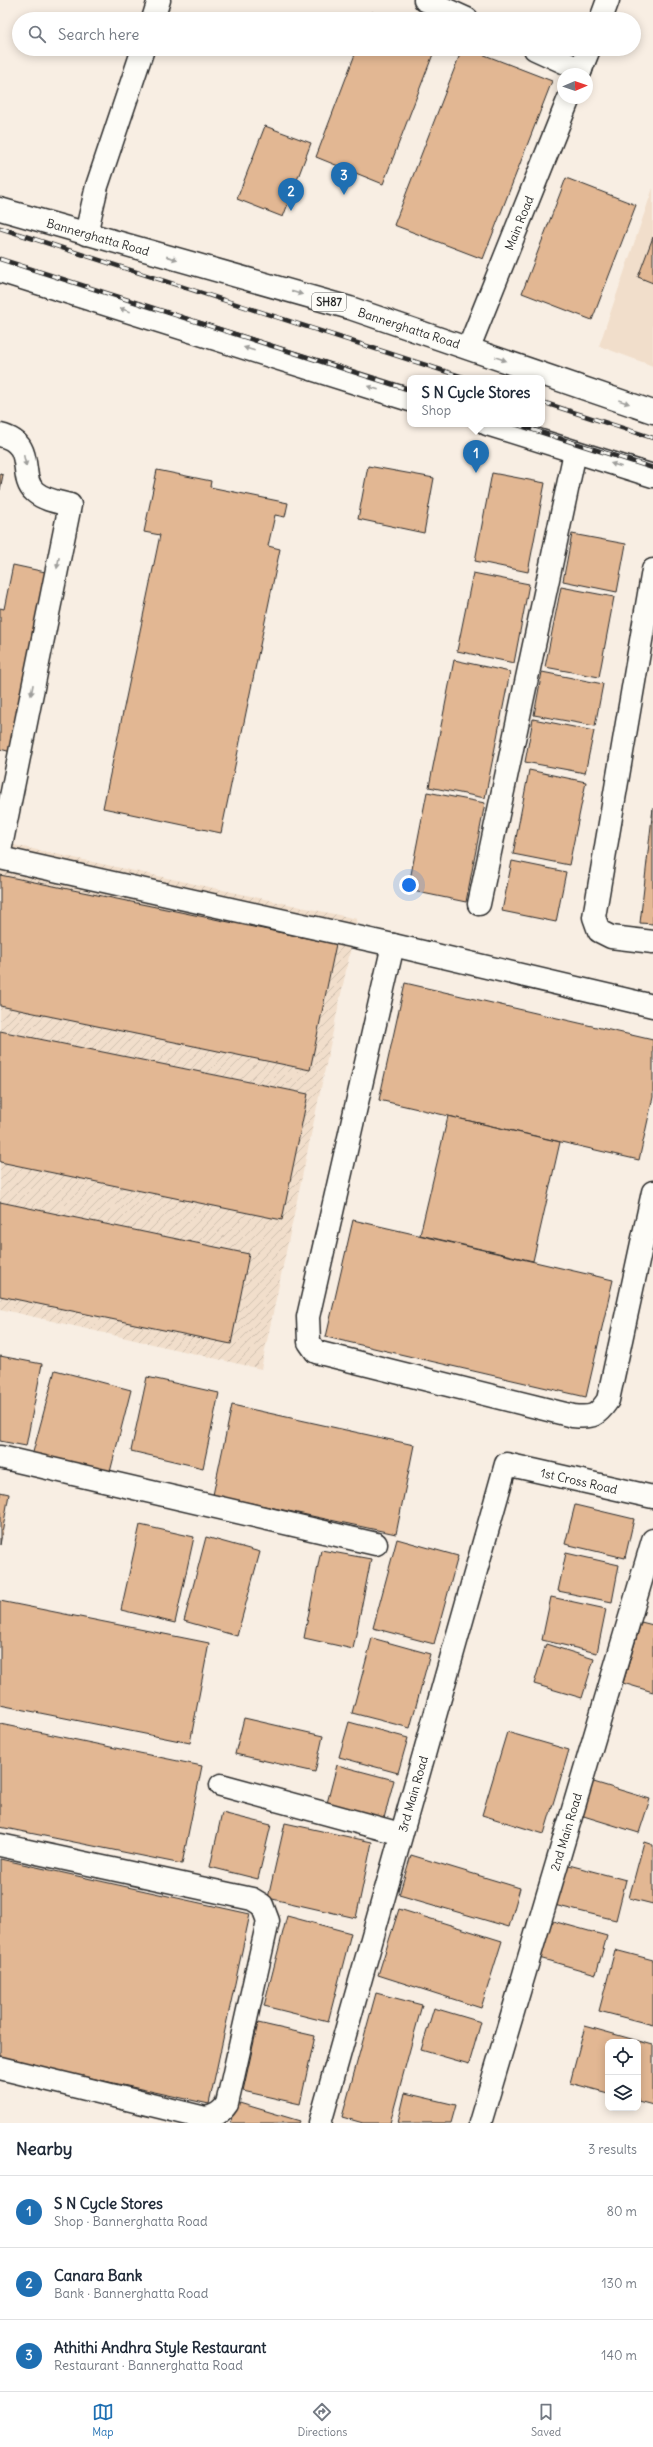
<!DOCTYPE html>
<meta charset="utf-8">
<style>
:root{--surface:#fff;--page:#f2f2f3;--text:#1f2937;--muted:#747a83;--line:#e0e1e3;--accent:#1f6fb2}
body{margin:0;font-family:Delius,sans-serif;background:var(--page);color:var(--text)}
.controls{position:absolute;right:12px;bottom:12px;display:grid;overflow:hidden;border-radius:8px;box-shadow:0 2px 10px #0003}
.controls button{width:36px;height:36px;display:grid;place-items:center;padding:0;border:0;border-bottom:1px solid var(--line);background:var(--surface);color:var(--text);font:20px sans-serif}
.compass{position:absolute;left:557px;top:68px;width:36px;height:36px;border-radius:50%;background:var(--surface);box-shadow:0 2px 10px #0003;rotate:88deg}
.you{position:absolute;left:409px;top:885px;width:14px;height:14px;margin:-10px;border:3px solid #fff;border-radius:50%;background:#1a73e8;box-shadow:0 0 0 6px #1a73e833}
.badge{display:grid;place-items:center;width:26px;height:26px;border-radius:50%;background:var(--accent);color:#fff;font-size:13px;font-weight:700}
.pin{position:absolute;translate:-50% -33px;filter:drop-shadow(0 1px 2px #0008)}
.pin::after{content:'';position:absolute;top:21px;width:14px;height:12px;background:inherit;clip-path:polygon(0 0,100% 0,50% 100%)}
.popup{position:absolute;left:407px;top:375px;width:138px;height:52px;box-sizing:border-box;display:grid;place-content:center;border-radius:8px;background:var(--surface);filter:drop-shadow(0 1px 3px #0005);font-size:13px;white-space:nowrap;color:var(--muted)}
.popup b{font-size:15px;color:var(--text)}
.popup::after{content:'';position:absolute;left:50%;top:100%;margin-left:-8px;border:8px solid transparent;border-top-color:var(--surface)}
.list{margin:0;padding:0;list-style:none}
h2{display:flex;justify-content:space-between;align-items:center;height:52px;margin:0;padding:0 16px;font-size:17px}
h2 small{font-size:13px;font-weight:400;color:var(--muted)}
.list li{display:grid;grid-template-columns:26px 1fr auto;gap:12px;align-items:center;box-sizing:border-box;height:72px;padding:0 16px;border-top:1px solid var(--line)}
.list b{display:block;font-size:15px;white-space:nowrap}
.list p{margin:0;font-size:13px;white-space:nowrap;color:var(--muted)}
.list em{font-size:13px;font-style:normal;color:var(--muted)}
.icon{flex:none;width:22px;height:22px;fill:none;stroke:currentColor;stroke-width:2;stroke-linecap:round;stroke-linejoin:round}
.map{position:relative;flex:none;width:653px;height:2123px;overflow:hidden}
.search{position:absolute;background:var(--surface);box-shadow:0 2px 10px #0003;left:12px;right:12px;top:12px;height:44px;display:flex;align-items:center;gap:10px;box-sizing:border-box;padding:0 14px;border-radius:22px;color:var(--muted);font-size:15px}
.sheet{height:268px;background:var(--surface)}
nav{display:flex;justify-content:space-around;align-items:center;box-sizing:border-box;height:56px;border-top:1px solid var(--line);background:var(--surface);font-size:11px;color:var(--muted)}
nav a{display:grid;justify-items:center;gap:2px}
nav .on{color:var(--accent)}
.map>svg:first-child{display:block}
.built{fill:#f1decb}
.industrial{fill:url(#industrial-furrows)}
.building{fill:#e2b793;stroke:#2b2b2b}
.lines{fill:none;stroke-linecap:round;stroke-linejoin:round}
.minor-casing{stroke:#2b2b2b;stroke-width:25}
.primary-casing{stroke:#2b2b2b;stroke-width:25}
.minor{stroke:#fdfcf7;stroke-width:22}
.primary{stroke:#fdfcf7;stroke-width:22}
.rail-casing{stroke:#2b2b2b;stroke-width:4.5}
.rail{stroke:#fdfcf7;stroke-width:3;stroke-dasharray:9;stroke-linecap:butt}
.oneway{fill:#9e9e9b}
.labels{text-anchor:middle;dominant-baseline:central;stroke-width:3;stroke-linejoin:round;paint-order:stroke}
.shield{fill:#fdfcf7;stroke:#6a6a68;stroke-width:1}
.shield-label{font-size:11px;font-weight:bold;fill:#2b2b2b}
.street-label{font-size:12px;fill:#2b2b2b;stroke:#fdfcf7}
</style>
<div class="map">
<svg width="653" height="2123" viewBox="0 0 653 2123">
<defs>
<pattern id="industrial-furrows" width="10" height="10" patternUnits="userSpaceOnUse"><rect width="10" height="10" fill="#f1decb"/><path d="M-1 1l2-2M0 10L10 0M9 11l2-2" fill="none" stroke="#cfbfae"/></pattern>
</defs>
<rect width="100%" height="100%" fill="#f8eee3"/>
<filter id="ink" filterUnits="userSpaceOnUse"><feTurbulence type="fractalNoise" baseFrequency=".025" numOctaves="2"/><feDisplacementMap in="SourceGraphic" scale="8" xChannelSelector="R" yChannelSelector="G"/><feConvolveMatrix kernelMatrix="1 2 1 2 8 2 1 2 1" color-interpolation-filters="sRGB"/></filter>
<g filter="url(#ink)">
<polygon class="built" points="653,188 653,366 599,346"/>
<polygon class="industrial" points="0,842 357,919 261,1369 0,1309"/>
<g class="building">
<polygon points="372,12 390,19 369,19"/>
<polygon points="357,49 435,49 383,184 316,157"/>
<polygon points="462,49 469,49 552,81 483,259 394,225"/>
<polygon points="265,126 311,143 283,217 237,199"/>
<polygon points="566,178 636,205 592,320 522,293"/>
<polygon points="653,237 653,283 638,277"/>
<polygon points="368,466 434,478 424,533 358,519"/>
<polygon points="157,470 211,481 210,487 288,503 285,517 275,515 268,546 280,549 221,833 103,808 160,535 144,532"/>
<polygon points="492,473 545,483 528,572 475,561"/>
<polygon points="0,474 3,475 0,490"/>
<polygon points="572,534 626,544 617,592 563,581"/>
<polygon points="13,565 50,573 11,752 0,749 0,608 4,609"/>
<polygon points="473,573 529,584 514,663 457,651"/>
<polygon points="561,587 614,597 599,677 545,667"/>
<polygon points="454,660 510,672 485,798 429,787"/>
<polygon points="542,672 603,684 595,726 534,715"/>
<polygon points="533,719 594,731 585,773 525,762"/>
<polygon points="529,770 586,782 569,865 513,854"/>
<polygon points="427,792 485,803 466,902 408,890"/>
<polygon points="653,808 653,924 640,923"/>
<polygon points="512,861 566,872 556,922 502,911"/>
<polygon points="0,875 336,944 310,1070 0,1006"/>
<polygon points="405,983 653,1040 653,1097 639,1160 379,1100"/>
<polygon points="0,1031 308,1094 282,1220 0,1162"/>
<polygon points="448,1116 560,1142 533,1261 420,1235"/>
<polygon points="0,1202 249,1254 231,1344 0,1296"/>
<polygon points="353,1220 613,1280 586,1397 326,1337"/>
<polygon points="0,1356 42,1364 26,1446 0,1441"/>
<polygon points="55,1370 131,1390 109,1476 32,1456"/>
<polygon points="147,1377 219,1393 203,1468 131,1451"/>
<polygon points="232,1405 414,1445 396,1534 213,1495"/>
<polygon points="0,1492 9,1494 0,1545"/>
<polygon points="575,1505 634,1519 625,1558 565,1544"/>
<polygon points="140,1525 194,1537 175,1623 121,1610"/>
<polygon points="206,1537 260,1552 237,1636 184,1621"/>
<polygon points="397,1539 458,1556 434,1644 373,1628"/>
<polygon points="321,1550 371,1559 353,1649 304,1638"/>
<polygon points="566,1553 619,1565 612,1602 558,1591"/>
<polygon points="551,1597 606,1609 597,1653 542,1640"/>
<polygon points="0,1601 209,1643 190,1743 0,1705"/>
<polygon points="641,1622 653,1625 653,1692 623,1683"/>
<polygon points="372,1638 430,1654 410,1728 352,1713"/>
<polygon points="546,1644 594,1659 582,1698 534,1684"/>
<polygon points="244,1718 323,1736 315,1772 235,1754"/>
<polygon points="349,1722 408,1738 398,1773 339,1757"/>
<polygon points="0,1724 202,1766 182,1864 0,1827"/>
<polygon points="507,1732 569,1750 544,1834 482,1815"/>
<polygon points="337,1765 394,1780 383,1822 326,1807"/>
<polygon points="587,1780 650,1799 639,1833 577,1814"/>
<polygon points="222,1813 271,1825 258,1879 210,1867"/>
<polygon points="285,1823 372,1842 356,1918 268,1898"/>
<polygon points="644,1842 653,1845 653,1904 629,1898"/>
<polygon points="411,1855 520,1888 509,1927 399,1895"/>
<polygon points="0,1859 250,1914 209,2104 0,2058"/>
<polygon points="565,1864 626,1880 616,1920 554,1905"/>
<polygon points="399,1909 502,1941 481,2008 378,1975"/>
<polygon points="287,1916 351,1933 328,2022 264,2006"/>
<polygon points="549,1920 607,1936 596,1974 539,1958"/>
<polygon points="615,1950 653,1960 653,2025 599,2011"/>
<polygon points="376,1993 422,2005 390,2123 363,2123 342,2117"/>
<polygon points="434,2008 481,2022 469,2064 421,2050"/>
<polygon points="258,2023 315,2036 300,2104 243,2091"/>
<polygon points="585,2026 653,2045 653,2105 638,2101 638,2042 608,2042 608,2093 570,2083"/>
<polygon points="405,2093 456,2105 451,2123 398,2123"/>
<polygon points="236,2102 300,2121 299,2123 230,2123"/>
</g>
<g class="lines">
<defs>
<g id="minor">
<polyline points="425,0 467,19"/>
<polyline points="153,19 159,0"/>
<polyline points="601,19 608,0"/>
<polyline points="535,49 581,70"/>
<polyline points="579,74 589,49"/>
<polyline points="86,234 97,186 143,49"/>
<polyline points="469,347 569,98"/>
<path d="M0,435C38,444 17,477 35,492C44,500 58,502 70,505L0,851"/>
<polyline points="653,570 594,917 599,931 611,937 653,942"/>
<polyline points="0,858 393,945 653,1006"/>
<polyline points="479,904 575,452"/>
<path d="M393,945L308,1317L309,1342L316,1352L573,1416C593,1418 597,1416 608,1400L653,1192"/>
<polyline points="0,1457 376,1544"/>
<polyline points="221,1785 401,1834"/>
<path d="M0,1845L252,1899L262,1905L268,1921L227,2104C221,2113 215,2116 205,2118L0,2068"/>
<polyline points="320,2123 506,1464 653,1497"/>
<polyline points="480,2123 653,1540"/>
</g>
<g id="primary">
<polyline points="0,209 350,308 653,412"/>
<polyline points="0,271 410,400"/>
<polyline points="487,424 653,476"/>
</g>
</defs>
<use href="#minor" class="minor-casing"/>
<use href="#primary" class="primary-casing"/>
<use href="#minor" class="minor"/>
<use href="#primary" class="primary"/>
<defs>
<g id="rail">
<polyline points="0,228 466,378"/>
<polyline points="0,259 410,390"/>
<polyline points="542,402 653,438"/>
<polyline points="515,424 653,468"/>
</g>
</defs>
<use href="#rail" class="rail-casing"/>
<use href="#rail" class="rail"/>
</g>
<defs><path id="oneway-solid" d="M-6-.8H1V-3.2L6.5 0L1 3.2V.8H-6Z"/></defs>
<g class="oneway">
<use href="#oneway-solid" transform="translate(172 258) rotate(16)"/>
<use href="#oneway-solid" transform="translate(297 293) rotate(16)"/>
<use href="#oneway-solid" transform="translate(125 310) rotate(-163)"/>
<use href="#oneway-solid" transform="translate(249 349) rotate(-163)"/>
<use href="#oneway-solid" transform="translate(501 359) rotate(19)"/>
<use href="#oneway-solid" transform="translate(373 388) rotate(-162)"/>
<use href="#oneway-solid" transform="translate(624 402) rotate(19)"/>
<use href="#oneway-solid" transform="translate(25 461) rotate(77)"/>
<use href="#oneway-solid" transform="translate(616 465) rotate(-163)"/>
<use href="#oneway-solid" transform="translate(58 563) rotate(101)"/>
<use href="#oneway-solid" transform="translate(32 690) rotate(101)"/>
</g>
</g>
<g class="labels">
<rect class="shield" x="312" y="293" width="34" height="18" rx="3"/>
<g class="shield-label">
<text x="329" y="302">SH87</text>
</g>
<g class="street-label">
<text transform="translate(519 223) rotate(-68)">Main Road</text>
<text transform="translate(98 237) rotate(16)">Bannerghatta Road</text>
<text transform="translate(409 328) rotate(18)">Bannerghatta Road</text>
<text transform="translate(579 1481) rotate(13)">1st Cross Road</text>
<text transform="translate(413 1794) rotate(-74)">3rd Main Road</text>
<text transform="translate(566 1832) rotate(-73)">2nd Main Road</text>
</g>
</g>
</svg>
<div class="controls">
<button><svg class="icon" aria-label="locate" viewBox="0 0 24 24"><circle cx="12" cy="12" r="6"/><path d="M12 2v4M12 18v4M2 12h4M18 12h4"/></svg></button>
<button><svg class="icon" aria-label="layers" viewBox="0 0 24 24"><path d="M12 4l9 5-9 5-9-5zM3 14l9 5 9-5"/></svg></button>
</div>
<svg class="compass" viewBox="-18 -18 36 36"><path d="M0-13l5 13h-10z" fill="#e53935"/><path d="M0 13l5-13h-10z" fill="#747a83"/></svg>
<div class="you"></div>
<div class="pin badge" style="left:476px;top:473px">1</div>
<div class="popup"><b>S N Cycle Stores</b>Shop</div>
<div class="pin badge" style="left:291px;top:211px">2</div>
<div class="pin badge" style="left:344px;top:195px">3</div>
<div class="search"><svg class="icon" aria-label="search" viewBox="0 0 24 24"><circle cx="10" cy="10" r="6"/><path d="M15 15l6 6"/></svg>Search here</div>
</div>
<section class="sheet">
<h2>Nearby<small>3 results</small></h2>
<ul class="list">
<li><span class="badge">1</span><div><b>S N Cycle Stores</b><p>Shop · Bannerghatta Road</p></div><em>80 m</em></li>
<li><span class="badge">2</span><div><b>Canara Bank</b><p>Bank · Bannerghatta Road</p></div><em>130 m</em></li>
<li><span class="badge">3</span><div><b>Athithi Andhra Style Restaurant</b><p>Restaurant · Bannerghatta Road</p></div><em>140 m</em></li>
</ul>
</section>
<nav>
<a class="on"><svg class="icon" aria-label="map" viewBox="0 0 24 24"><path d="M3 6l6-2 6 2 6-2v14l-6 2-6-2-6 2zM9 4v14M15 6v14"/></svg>Map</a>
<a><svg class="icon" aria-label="directions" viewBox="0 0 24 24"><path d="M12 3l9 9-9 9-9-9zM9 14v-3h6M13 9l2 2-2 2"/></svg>Directions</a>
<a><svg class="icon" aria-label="saved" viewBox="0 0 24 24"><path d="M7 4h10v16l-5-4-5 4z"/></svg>Saved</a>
</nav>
